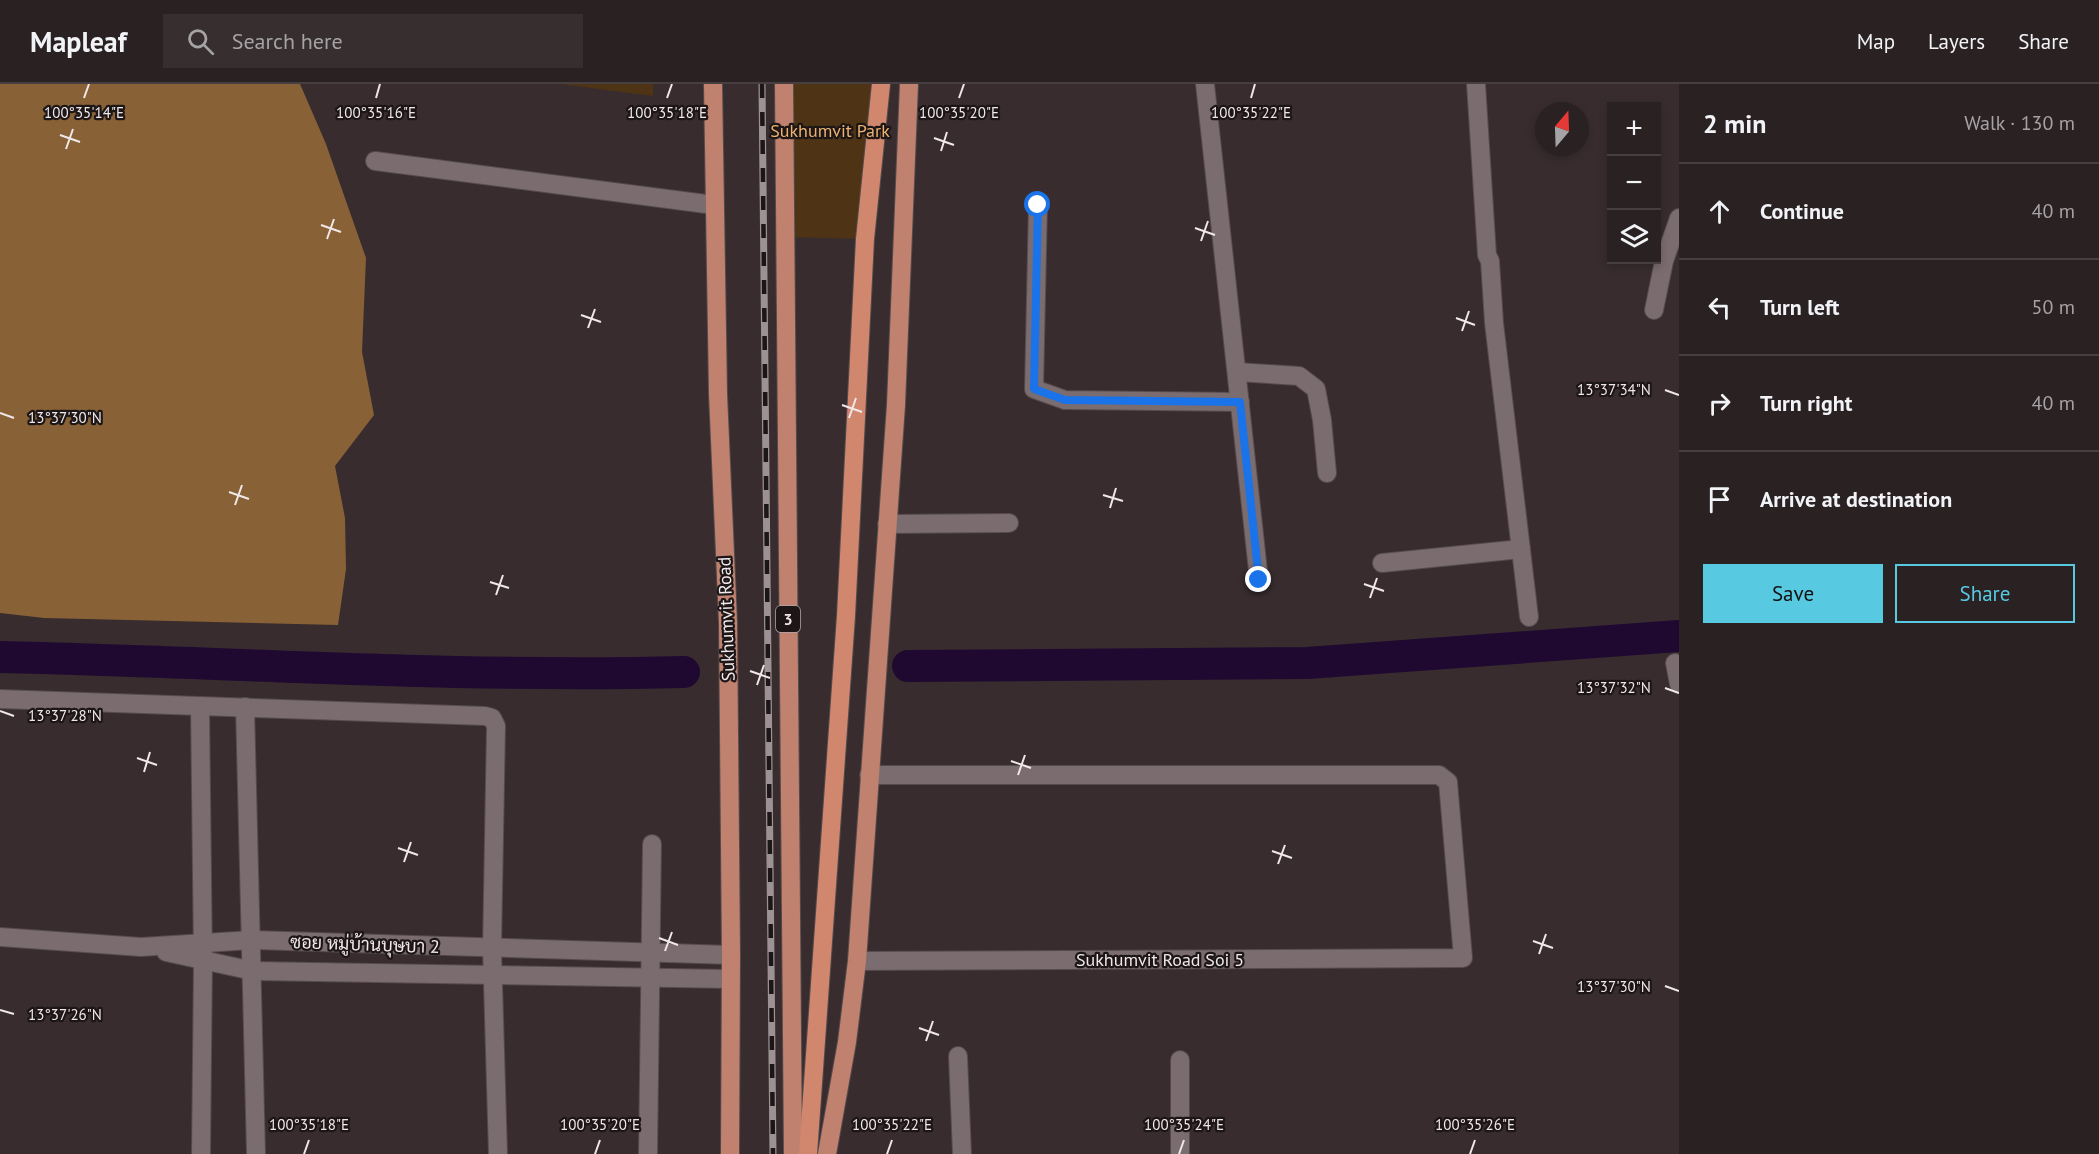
<!DOCTYPE html>
<meta charset="utf-8">
<style>
:root{--surface:#2a2122;--page:#362e2f;--text:#f1f3f6;--muted:#a5a3a5;--line:#463e40;--accent:#57c9e1}
body{margin:0;font-family:"PT Sans",Sarabun,sans-serif;background:var(--page);color:var(--text)}
.controls{position:absolute;right:18px;top:18px;display:grid;overflow:hidden;border-radius:0px;box-shadow:0 3px 9px #0003}
.controls button{width:54px;height:54px;display:grid;place-items:center;padding:0;border:0;border-bottom:2px solid var(--line);background:var(--surface);color:var(--text);font:30px sans-serif}
.compass{position:absolute;left:1535px;top:18px;width:54px;height:54px;border-radius:50%;background:var(--surface);box-shadow:0 3px 9px #0003;rotate:19deg}
.stop{position:absolute;width:18px;height:18px;margin:-14px;border:4px solid #1a73e8;border-radius:50%;background:#fff}
.stop.end{background:#1a73e8;border-color:#fff;box-shadow:0 2px 6px #0008}
.list{margin:0;padding:0;list-style:none}
h2{display:flex;justify-content:space-between;align-items:center;height:78px;margin:0;padding:0 24px;font-size:26px}
h2 small{font-size:20px;font-weight:400;color:var(--muted)}
.list li{display:grid;grid-template-columns:39px 1fr auto;gap:18px;align-items:center;box-sizing:border-box;height:96px;padding:0 24px;border-top:2px solid var(--line)}
.list b{display:block;font-size:22px;white-space:nowrap}
.list em{font-size:20px;font-style:normal;color:var(--muted)}
.actions{display:flex;gap:12px;padding:18px 24px}
.actions a{flex:1;padding:14px 0;border:2px solid var(--accent);border-radius:0px;text-align:center;font-size:21px;color:var(--accent)}
.actions .main{background:var(--accent);color:#111}
.icon{flex:none;width:33px;height:33px;fill:none;stroke:currentColor;stroke-width:2;stroke-linecap:round;stroke-linejoin:round}
.map{position:relative;flex:none;width:1679px;height:1070px;overflow:hidden}
header{display:flex;align-items:center;gap:36px;box-sizing:border-box;height:84px;padding:0 30px;background:var(--surface);border-bottom:2px solid var(--line)}
header strong{font-size:28px}
nav{display:flex;gap:33px;margin-inline-start:auto;font-size:21px}
.search{width:420px;height:54px;background:var(--page);display:flex;align-items:center;gap:15px;box-sizing:border-box;padding:0 21px;border-radius:0px;color:var(--muted);font-size:22px}
main{display:flex}
aside{flex:1;background:var(--surface)}
.map>svg:first-child{display:block}
.green{fill:#4e3414}
.forest{fill:#886236}
.lines{fill:none;stroke-linecap:round;stroke-linejoin:round}
.canal{stroke:#1f0931;stroke-width:32}
.service-casing{stroke:#554b4d;stroke-width:20}
.minor-casing{stroke:#554b4d;stroke-width:20}
.trunk-casing{stroke:#554b4d;stroke-width:20}
.motorway-casing{stroke:#554b4d;stroke-width:20}
.service{stroke:#7b6c6f;stroke-width:18}
.minor{stroke:#7b6c6f;stroke-width:18}
.trunk{stroke:#c0816e;stroke-width:18}
.motorway{stroke:#d1866e;stroke-width:18}
.rail-casing{stroke:#9c9294;stroke-width:7}
.rail{stroke:#1c1617;stroke-width:4.5;stroke-dasharray:14;stroke-linecap:butt}
.route{stroke:#1a73e8;stroke-width:8}
.ticks{fill:none;stroke:#f0e7e9;stroke-width:2}
.labels{text-anchor:middle;dominant-baseline:central;stroke-width:4.5;stroke-linejoin:round;paint-order:stroke}
.shield{fill:#1c1617;stroke:#b0a8aa;stroke-width:1.5}
.shield-label{font-size:16px;font-weight:bold;fill:#f0e7e9}
.park-label{font-size:18px;fill:#edb270;stroke:#1c1617}
.street-label{font-size:18px;fill:#f0e7e9;stroke:#1c1617}
.ticks-label{font-size:15px;text-anchor:middle;fill:#f0e7e9;stroke:#1c1617;stroke-width:4.5;stroke-linejoin:round;paint-order:stroke}
</style>
<header>
<strong>Mapleaf</strong>
<div class="search"><svg class="icon" aria-label="search" viewBox="0 0 24 24"><circle cx="10" cy="10" r="6"/><path d="M15 15l6 6"/></svg>Search here</div>
<nav><a>Map</a><a>Layers</a><a>Share</a></nav>
</header>
<main>
<div class="map">
<svg width="1679" height="1070" viewBox="0 0 1679 1070">
<rect width="100%" height="100%" fill="#382c2e"/>
<g class="green">
<polygon points="560,0 653,0 653,12"/>
<polygon points="784,0 881,0 865,155 787,153"/>
</g>
<polygon class="forest" points="0,0 300,0 326,60 366,174 362,268 374,331 335,382 345,434 346,485 338,541 44,534 0,529"/>
<g class="lines">
<g class="canal">
<path d="M0,573C228,578 456,594 684,588"/>
<polyline points="908,582 1307,579 1679,552"/>
</g>
<defs>
<g id="service">
<polyline points="1038,121 1034,305 1065,316 1240,318"/>
<polyline points="1237,288 1299,292 1316,305 1322,336 1327,389"/>
<polyline points="887,440 1009,439"/>
<polyline points="1382,479 1521,465"/>
</g>
<g id="minor">
<polyline points="1205,0 1259,496"/>
<polyline points="1476,0 1487,171 1490,177 1494,239 1529,533"/>
<polyline points="375,77 714,121"/>
<polyline points="1654,226 1664,177 1679,134"/>
<polyline points="1675,579 1679,600"/>
<polyline points="0,615 485,632 492,634 496,642 492,865 498,1070"/>
<polyline points="200,622 203,876 201,1070"/>
<polyline points="245,623 256,1070"/>
<polyline points="0,853 141,863 252,856 731,871"/>
<polyline points="166,868 253,887 730,895"/>
<polyline points="857,877 1463,874 1448,698 1439,691 869,691"/>
<polyline points="958,972 962,1070"/>
<polyline points="1180,976 1180,1070"/>
<polyline points="648,1070 652,760"/>
</g>
<g id="trunk">
<polyline points="713,0 718,310 728,538 731,871 730,1070"/>
<polyline points="784,0 793,1070"/>
<polyline points="827,1070 847,958 857,877 896,321 909,0"/>
</g>
<polyline id="motorway" points="808,1070 846,532 865,155 881,0"/>
</defs>
<use href="#service" class="service-casing"/>
<use href="#minor" class="minor-casing"/>
<use href="#trunk" class="trunk-casing"/>
<use href="#motorway" class="motorway-casing"/>
<use href="#service" class="service"/>
<use href="#minor" class="minor"/>
<use href="#trunk" class="trunk"/>
<use href="#motorway" class="motorway"/>
<defs>
<polyline id="rail" points="762,0 773,1070"/>
</defs>
<use href="#rail" class="rail-casing"/>
<use href="#rail" class="rail"/>
</g>
<g class="lines">
<polyline class="route" points="1038,121 1034,305 1065,316 1240,318 1259,496"/>
</g>
<path class="ticks" d="M84,14L89,0M376,14L380,0M667,14L672,0M959,14L964,0M1251,14L1255,0M60,51L80,58M934,54L954,61M66,65L73,45M941,67L947,48M321,141L341,148M1195,144L1215,151M327,155L334,135M1201,157L1208,137M581,231L601,238M1456,234L1475,241M588,244L595,225M1462,247L1469,227M1665,306L1679,311M842,321L862,328M0,329L14,334M849,334L856,314M229,408L249,415M1103,411L1123,417M235,421L242,401M1110,424L1116,404M490,498L509,504M1364,500L1384,507M496,511L503,491M1370,514L1377,494M750,587L770,594M757,601L764,581M1665,604L1679,609M0,627L14,632M137,674L157,681M1011,677L1031,684M144,688L150,668M1018,691L1025,671M398,764L418,771M1272,767L1292,774M404,778L411,758M1278,780L1285,761M659,854L678,861M1533,857L1553,864M665,867L672,848M1539,870L1546,850M1665,902L1679,907M0,926L14,930M919,944L939,951M926,957L933,937M304,1070L309,1056M595,1070L600,1056M887,1070L892,1056M1179,1070L1184,1056M1470,1070L1475,1056"/>
<g class="labels">
<rect class="shield" x="776" y="522" width="24" height="26" rx="4.5"/>
<g class="shield-label">
<text x="788" y="535">3</text>
</g>
<g class="park-label">
<text x="830" y="46">Sukhumvit Park</text>
</g>
<g class="street-label">
<text transform="translate(726 535) rotate(-92)">Sukhumvit Road</text>
<text transform="translate(365 860) rotate(2)">ซอย หมู่บ้านบุษบา 2</text>
<text x="1160" y="875">Sukhumvit Road Soi 5</text>
</g>
</g>
<g class="ticks-label">
<text x="84" y="34">100°35'14"E</text>
<text x="376" y="34">100°35'16"E</text>
<text x="667" y="34">100°35'18"E</text>
<text x="959" y="34">100°35'20"E</text>
<text x="1251" y="34">100°35'22"E</text>
<text x="1614" y="311">13°37'34"N</text>
<text x="65" y="339">13°37'30"N</text>
<text x="1614" y="609">13°37'32"N</text>
<text x="65" y="637">13°37'28"N</text>
<text x="1614" y="908">13°37'30"N</text>
<text x="65" y="936">13°37'26"N</text>
<text x="309" y="1046">100°35'18"E</text>
<text x="600" y="1046">100°35'20"E</text>
<text x="892" y="1046">100°35'22"E</text>
<text x="1184" y="1046">100°35'24"E</text>
<text x="1475" y="1046">100°35'26"E</text>
</g>
</svg>
<div class="controls">
<button>+</button>
<button>−</button>
<button><svg class="icon" aria-label="layers" viewBox="0 0 24 24"><path d="M12 4l9 5-9 5-9-5zM3 14l9 5 9-5"/></svg></button>
</div>
<svg class="compass" viewBox="-18 -18 36 36"><path d="M0-13l5 13h-10z" fill="#e53935"/><path d="M0 13l5-13h-10z" fill="#a5a3a5"/></svg>
<div class="stop" style="left:1038px;top:121px"></div>
<div class="stop end" style="left:1259px;top:496px"></div>
</div>
<aside>
<h2>2 min<small>Walk · 130 m</small></h2>
<ul class="list">
<li><svg class="icon" aria-label="ahead" viewBox="0 0 24 24"><path d="M12 20V5M6 11l6-6 6 6"/></svg><div><b>Continue</b></div><em>40 m</em></li>
<li><svg class="icon" aria-label="left" viewBox="0 0 24 24"><path d="M17 20v-9H6M10 6l-5 5 5 5"/></svg><div><b>Turn left</b></div><em>50 m</em></li>
<li><svg class="icon" aria-label="right" viewBox="0 0 24 24"><path d="M7 20v-9h11M14 6l5 5-5 5"/></svg><div><b>Turn right</b></div><em>40 m</em></li>
<li><svg class="icon" aria-label="arrive" viewBox="0 0 24 24"><path d="M6 21V4h12l-3 4 3 4H6"/></svg><div><b>Arrive at destination</b></div></li>
</ul>
<div class="actions"><a class="main">Save</a><a>Share</a></div>
</aside>
</main>
